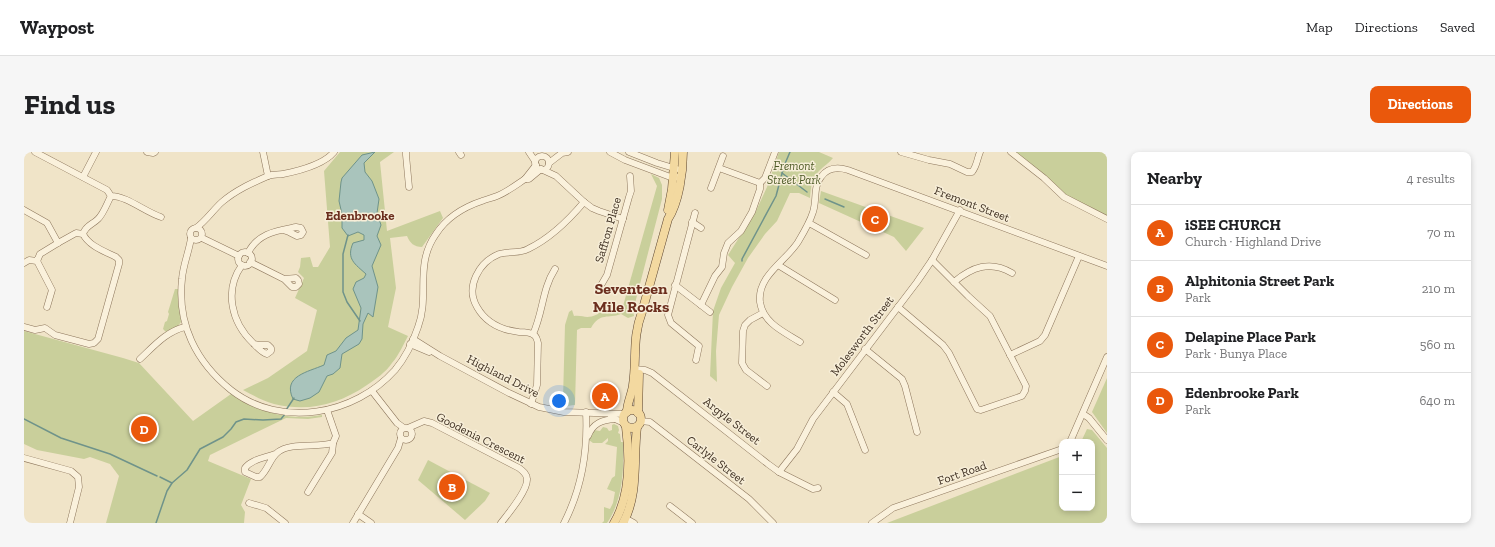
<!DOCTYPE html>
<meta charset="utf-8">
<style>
:root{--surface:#fff;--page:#f6f6f6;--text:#202124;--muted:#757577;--line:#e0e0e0;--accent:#ea580c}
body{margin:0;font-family:"Zilla Slab",serif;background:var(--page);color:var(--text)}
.controls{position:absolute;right:12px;bottom:12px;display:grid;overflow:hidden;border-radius:8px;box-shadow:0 2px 6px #0003}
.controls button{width:36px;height:36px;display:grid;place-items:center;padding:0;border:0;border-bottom:1px solid var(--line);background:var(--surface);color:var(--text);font:20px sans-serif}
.you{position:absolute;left:535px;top:249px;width:14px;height:14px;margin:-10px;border:3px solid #fff;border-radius:50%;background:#1a73e8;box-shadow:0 0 0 6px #1a73e833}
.badge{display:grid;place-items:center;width:26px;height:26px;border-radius:50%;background:var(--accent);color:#fff;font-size:13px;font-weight:700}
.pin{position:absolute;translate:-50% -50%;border:2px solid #fff;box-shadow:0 1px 4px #0006}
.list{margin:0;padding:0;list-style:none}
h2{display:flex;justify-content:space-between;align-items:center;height:52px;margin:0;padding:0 16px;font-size:17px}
h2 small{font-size:13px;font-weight:400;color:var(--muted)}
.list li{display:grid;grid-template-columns:26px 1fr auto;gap:12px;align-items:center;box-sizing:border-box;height:56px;padding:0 16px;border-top:1px solid var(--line)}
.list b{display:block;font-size:15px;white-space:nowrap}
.list p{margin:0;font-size:13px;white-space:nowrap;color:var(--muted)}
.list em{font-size:13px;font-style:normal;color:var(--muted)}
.map{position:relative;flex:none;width:1083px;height:371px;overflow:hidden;border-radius:8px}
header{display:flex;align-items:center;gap:24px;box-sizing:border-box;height:56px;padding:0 20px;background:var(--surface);border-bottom:1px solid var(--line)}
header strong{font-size:19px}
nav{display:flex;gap:22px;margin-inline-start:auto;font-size:14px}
.intro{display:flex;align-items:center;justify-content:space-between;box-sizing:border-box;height:96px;padding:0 24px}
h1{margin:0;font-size:28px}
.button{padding:10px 18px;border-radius:8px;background:var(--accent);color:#fff;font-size:14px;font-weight:700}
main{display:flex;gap:24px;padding:0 24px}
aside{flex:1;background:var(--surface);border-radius:8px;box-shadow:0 2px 6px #0003}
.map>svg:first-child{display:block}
.green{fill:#c9cf9b}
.water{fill:#a9c4bc;stroke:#6f938a}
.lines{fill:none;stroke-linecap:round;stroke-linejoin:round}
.stream{stroke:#6f938a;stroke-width:1.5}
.minor-casing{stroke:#8d765c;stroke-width:7}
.major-casing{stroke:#5b4430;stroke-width:9}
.minor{stroke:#faf1dc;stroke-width:6}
.major{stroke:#f3d9a0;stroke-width:8}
.labels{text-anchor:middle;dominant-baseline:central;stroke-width:3;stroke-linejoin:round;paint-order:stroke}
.park-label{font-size:12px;font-style:italic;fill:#4d5a26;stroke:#f7eed8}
.street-label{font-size:12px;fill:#3d2e20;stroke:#f7eed8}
.neighbourhood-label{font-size:13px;font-weight:bold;fill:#6b2e1e;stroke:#f7eed8}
.district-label{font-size:16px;font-weight:bold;fill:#6b2e1e;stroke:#f7eed8}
</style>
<header>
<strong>Waypost</strong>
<nav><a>Map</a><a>Directions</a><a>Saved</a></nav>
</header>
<div class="intro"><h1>Find us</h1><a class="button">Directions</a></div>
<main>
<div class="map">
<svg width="1083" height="371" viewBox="0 0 1083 371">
<rect width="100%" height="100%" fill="#f0e4c8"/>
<g class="green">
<path d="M316,0H370L356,10L363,79L416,59L419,66L398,95C390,95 386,91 383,84L366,86L372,136L364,175L384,184C379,193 375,203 368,211C362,220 352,227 343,233C314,253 284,260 250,252C238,249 229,243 219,238L244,226L283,199L293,158L271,146L280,126L274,120L276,115L277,106L286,105L289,115H294L306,95L300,19Z"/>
<path d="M755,0H795L809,6C805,11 800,14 795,19C787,27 787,36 786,46L775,41H766L753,69L741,82L724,106L708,135L695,163L692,199L693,230L686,224L689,159L697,136L711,111L704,103L732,59L743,35Z"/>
<polygon points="991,0 1083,0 1083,65 1041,43"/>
<path d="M627,22L635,26L638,33V47L609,159L610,164L604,166L597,162C584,167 576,160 567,176H557L553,178L551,253C543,254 532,256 526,250L539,247L541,173L545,160L548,158L550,164C561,163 561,168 574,162L576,156H579L580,151L582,150L588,157H595L599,154L633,34Z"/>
<polygon points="797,39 900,76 882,99 870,85 795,51"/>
<polygon points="151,137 155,137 157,170 154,174 142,180 139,177 141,170 143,169 145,162 144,160"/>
<path d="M0,179L99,206L115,211L169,269L207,242C237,260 263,269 298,263V265L284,267L262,266L186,303L184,309L227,327L217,353L221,360L220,371H82L95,324L86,312L66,305L60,307L13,298L0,292Z"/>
<polygon points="1083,226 1083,281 1068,260"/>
<path d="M590,272L594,274L595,278L594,281L596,282L597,290H599C600,317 599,348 583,371H578L580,369V355L586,357L589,351L591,340L583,337L588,326L591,324L593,295L581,292L584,289V286L578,291H569L565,288L570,278L576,279L579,275L583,276L585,279L588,278V273Z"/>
<polygon points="1063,277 1068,278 1083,296 1083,366 1079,371 863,371 1038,304 1038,356 1068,356 1068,290 1057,290"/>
<polygon points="404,308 466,341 461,349 441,368 394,328"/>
</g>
<path class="water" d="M351,0L340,11L341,20L348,29L355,47L353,61L357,73L353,84L357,93L348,114L354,135L349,165L344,161L339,172L338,187L335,192L318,202L316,216L309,222L303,224L295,240L286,246L276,249L269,247C258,224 284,220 300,213L303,203L312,199L322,186L334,178L337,156L329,137L332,130L340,126L342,122C331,112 322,107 329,91L340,88V83L334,80L324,84L318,76V62L315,49L317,30L318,26L338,3Z"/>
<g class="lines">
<g class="stream">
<polyline points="758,21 783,40"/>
<polyline points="801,47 820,55"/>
<polyline points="324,83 319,102 319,140 323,150 336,169"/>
<polyline points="718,109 718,107 752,44 760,14 766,0"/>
<polyline points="262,258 270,246"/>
<polyline points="0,267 37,286 86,302 133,324"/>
<polyline points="136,325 148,331"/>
<polyline points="132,371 143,339 148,331 163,318 176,297 199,285 207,277 212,270 220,267 239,268 257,267 261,262"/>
</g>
<defs>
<g id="minor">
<path d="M11,0L83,38L87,44C103,44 121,60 137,65"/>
<polyline points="123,0 129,1 131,0"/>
<polyline points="239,0 244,24"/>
<polyline points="382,0 382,3 385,35"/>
<polyline points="435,0 437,3"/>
<polyline points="505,0 511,9"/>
<polyline points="586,0 601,8 649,26 653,25"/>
<polyline points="605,0 633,11 653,17"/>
<path d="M877,0L905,8L926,12L943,20H948C953,14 953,7 956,0"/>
<polyline points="987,0 1020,26 1040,45 1083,67"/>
<circle cx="518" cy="11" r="7"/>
<polyline points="525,11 538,1 544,0"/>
<polyline points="695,16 736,31"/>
<polyline points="519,18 532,24 560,50 568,56 575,59 599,67"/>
<polyline points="59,25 72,0"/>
<polyline points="501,27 512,13"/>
<polyline points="687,36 699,4"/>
<polyline points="0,58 23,71 34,91"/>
<polyline points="671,61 644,163 647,171 675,194 672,208"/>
<polyline points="668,70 677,76"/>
<polyline points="785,71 842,103"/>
<circle cx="172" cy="82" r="6"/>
<path d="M172,76C182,69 189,58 198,50C212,38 228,31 244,24C249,22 254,23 259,22C274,19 300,12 310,0"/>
<path d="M167,86C165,100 159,113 158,127C153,172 172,210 207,238C257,277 331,263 371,218C381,206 389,190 394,175C406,144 390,113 412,82C423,65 440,55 458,49C463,47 468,46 473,44C483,40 492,33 501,27H505L517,17"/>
<polyline points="178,86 215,104"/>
<circle cx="221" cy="107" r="7"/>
<path d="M224,101C234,81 252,79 272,75L277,76L279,80L277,83L273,84L265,80L259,78"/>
<polyline points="13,109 28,138 23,155"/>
<polyline points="226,110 260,127 268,135 272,135 275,132 274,128 272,126 260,127"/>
<path d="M0,111L5,108L13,109L16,102L34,91L52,81L59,82C62,73 68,73 74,67C80,61 83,51 87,44"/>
<path d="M218,113C200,138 207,170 229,191C233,195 238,201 243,202L247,199V196L244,193H235L230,192"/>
<polyline points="754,113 811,148"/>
<path d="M930,130C948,115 966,108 988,121"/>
<polyline points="651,133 686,160"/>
<polyline points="576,135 583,123 605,45 607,39 606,24"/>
<polyline points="677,153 691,124 698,115 700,101 704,91 717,79 728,60 736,37 736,31 741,26 751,0"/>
<polyline points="874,155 919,193 925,201 953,257 957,258 998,244 1001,239 1002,234 966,164 944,144 908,108"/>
<polyline points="739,161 726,168 721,173 719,179 718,211 722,218 743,234"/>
<path d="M0,175L11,178L21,176L31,183L65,192L70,191L74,187L95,112V108L92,105C80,99 65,94 59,82"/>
<path d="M509,182C519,161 518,137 531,117"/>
<polyline points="389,187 416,204 485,241 515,255 540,260 601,262"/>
<path d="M776,190C760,180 739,171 736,150C733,124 762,109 774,90C780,80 786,70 789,60C793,48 789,35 797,25C804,15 814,15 824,18L1083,114"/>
<polyline points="386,192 405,200"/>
<polyline points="841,197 878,227 881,234 893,280"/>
<polyline points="986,203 1016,189 1021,183 1055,104"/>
<path d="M116,207C130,194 143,179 161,175"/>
<polyline points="610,217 621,218 628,221 744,312 755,320 789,337 794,336"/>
<polyline points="348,239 373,271 380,276"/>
<polyline points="809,240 823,252 841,298"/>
<path d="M507,252L513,233L514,191C513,188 513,185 510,183C506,180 500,180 495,180C477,178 462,171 453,155C441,135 455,110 475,102C484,99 495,102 504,97C527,86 544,69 560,50"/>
<polyline points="1059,262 1065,266 1083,288"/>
<polyline points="587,265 600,271"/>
<polyline points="617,269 626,270 725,347 749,371"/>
<circle cx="382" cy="282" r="6"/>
<path d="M384,276L400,269L408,271L495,316C499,319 503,322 503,327C504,338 484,362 477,371"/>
<path d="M564,284C569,271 578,268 591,267"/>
<polyline points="1046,290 1083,205"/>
<path d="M251,302C241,306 228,307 221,316V320L232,325H236C244,318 246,306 254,300C267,290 294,296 309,291L312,284L303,258"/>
<polyline points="0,306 47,319 54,325 55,335 46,371"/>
<polyline points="755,320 773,297 789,267 893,130 908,108 936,58"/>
<polyline points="284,340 308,301 309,292"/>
<polyline points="225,351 242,356 261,371"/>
<polyline points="646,354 668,371"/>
<polyline points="334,362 347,371"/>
<polyline points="601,366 610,371"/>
<polyline points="329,371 374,296 377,286"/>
<path d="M540,371C558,336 564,300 562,260"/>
<polyline points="848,371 869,356 1038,297"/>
</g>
<g id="major">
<polyline points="644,58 648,37 651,0"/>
<circle cx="608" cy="267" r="9"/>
<path d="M603,260C603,251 608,242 609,233C613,206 608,186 618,160L644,67C655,50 659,20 659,0"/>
<polyline points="614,261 615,222"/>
<path d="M590,371C607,343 606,306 602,275"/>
<path d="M599,371C615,342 609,307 613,275"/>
</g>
</defs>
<use href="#minor" class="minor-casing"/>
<use href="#major" class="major-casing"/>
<use href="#minor" class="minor"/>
<use href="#major" class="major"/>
</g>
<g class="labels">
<g class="park-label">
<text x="770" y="14">Fremont<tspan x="770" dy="14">Street Park</tspan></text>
</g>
<g class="street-label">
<text transform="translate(948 52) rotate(21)">Fremont Street</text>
<text transform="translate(584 78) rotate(-74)">Saffron Place</text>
<text transform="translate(838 184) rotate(-53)">Molesworth Street</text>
<text transform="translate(479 224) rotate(27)">Highland Drive</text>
<text transform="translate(708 269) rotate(38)">Argyle Street</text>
<text transform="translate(457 286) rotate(27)">Goodenia Crescent</text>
<text transform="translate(692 308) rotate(38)">Carlyle Street</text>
<text transform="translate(938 321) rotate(-19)">Fort Road</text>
</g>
<g class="neighbourhood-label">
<text x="336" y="63">Edenbrooke</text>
</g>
<g class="district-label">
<text x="607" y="136">Seventeen<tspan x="607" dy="18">Mile Rocks</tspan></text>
</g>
</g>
</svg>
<div class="controls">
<button>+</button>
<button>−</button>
</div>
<div class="you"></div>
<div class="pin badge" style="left:581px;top:244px">A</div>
<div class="pin badge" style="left:428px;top:335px">B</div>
<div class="pin badge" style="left:851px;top:67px">C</div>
<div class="pin badge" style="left:120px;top:277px">D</div>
</div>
<aside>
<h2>Nearby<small>4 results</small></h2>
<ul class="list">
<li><span class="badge">A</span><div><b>iSEE CHURCH</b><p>Church · Highland Drive</p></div><em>70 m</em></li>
<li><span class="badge">B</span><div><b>Alphitonia Street Park</b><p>Park</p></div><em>210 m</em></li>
<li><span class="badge">C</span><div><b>Delapine Place Park</b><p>Park · Bunya Place</p></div><em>560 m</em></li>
<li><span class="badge">D</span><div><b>Edenbrooke Park</b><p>Park</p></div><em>640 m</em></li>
</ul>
</aside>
</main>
